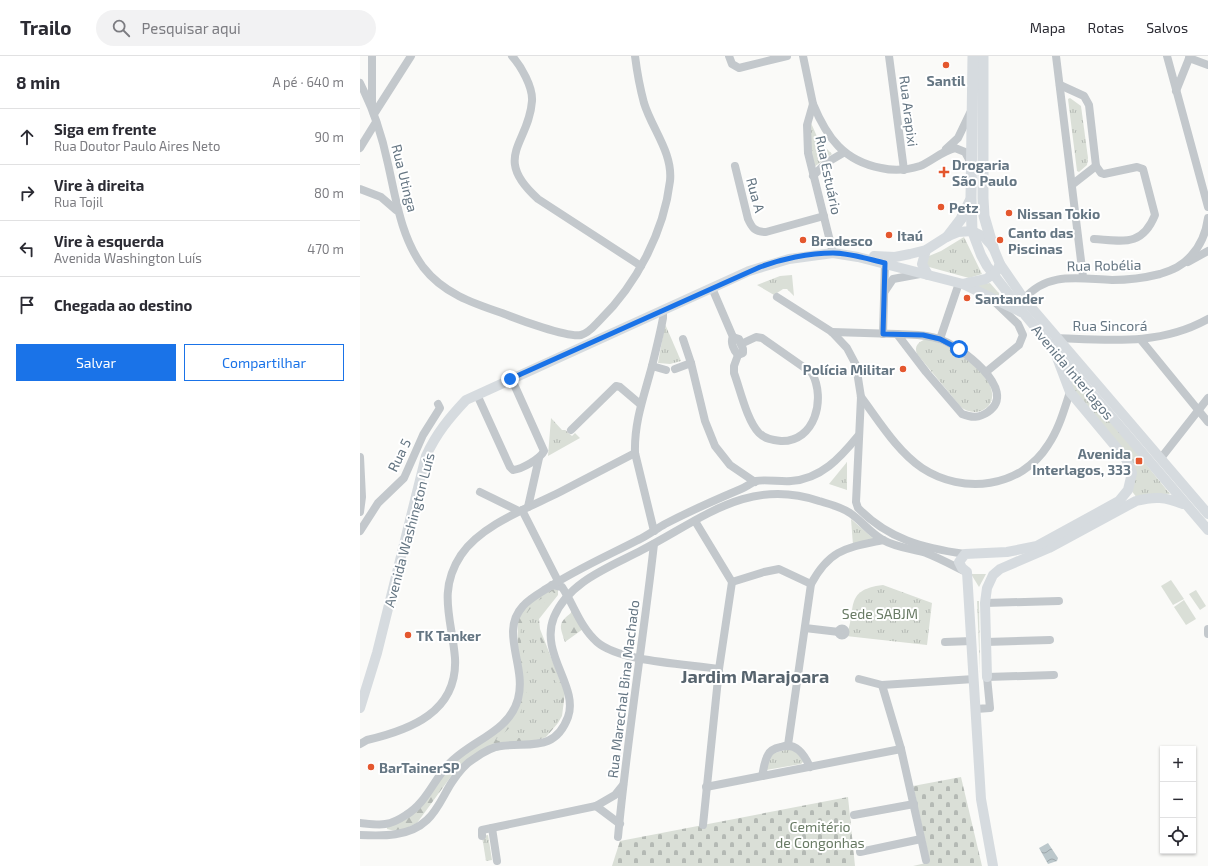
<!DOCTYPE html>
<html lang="pt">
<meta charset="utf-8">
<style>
:root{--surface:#fff;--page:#f2f2f3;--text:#2b2b33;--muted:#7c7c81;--line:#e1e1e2;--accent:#1a73e8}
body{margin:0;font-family:"Exo 2",sans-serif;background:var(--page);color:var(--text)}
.controls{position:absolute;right:12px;bottom:12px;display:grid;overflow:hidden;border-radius:0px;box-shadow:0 1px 3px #0004}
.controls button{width:36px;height:36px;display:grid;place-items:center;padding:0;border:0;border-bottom:1px solid var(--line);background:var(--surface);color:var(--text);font:20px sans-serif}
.stop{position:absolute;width:12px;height:12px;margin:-9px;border:3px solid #1a73e8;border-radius:50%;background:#fff}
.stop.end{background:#1a73e8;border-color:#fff;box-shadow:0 1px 4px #0008}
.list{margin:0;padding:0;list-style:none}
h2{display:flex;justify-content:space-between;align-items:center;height:52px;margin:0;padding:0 16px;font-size:17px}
h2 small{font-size:13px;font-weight:400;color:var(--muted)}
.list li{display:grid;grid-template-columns:26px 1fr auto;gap:12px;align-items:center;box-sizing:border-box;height:56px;padding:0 16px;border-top:1px solid var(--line)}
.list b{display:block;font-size:15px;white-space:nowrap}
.list p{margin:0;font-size:13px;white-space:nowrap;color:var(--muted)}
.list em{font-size:13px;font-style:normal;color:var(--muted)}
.actions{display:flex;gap:8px;padding:12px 16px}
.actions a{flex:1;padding:9px 0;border:1px solid var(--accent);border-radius:0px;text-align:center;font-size:14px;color:var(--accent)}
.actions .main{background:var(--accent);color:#fff}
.icon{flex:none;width:22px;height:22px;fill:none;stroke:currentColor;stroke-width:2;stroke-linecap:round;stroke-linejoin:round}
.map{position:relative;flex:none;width:848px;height:810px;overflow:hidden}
header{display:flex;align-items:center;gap:24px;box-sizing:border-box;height:56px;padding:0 20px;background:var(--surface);border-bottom:1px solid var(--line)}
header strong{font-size:19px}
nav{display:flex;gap:22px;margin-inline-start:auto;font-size:14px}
.search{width:280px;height:36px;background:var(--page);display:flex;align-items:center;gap:10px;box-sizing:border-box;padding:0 14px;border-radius:22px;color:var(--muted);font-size:15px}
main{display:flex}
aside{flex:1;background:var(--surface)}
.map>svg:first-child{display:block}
.forest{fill:url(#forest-firs)}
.cemetery{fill:url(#cemetery-stones)}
.park{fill:url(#park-tufts)}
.garden{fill:#dadfd7}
.water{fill:url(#water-waves)}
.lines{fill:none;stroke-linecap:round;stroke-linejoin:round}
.minor{stroke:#c3c8cc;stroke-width:8}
.major{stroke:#d6dbdf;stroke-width:10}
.highway{stroke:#d6dbdf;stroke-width:11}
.route{stroke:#1a73e8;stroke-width:5}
.poi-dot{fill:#e4572e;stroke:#fff;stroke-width:1.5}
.labels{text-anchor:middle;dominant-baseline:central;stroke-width:4;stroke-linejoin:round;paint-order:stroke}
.poi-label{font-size:14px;font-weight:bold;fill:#657683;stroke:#fff;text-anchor:start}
.street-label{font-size:14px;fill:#657683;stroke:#fff}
.park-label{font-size:14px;fill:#687a64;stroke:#fff}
.district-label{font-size:18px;font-weight:bold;fill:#57646e;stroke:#fff}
</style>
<header>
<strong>Trailo</strong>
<div class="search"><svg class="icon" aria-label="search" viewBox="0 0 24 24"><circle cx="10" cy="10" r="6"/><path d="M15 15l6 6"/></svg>Pesquisar aqui</div>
<nav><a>Mapa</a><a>Rotas</a><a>Salvos</a></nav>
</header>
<main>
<aside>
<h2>8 min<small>A pé · 640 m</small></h2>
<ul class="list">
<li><svg class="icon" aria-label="ahead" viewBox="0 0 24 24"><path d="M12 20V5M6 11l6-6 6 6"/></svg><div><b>Siga em frente</b><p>Rua Doutor Paulo Aires Neto</p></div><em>90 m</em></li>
<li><svg class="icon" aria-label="right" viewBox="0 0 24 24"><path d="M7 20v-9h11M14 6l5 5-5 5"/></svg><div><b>Vire à direita</b><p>Rua Tojil</p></div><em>80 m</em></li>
<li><svg class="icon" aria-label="left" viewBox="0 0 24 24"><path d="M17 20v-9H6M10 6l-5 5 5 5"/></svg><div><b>Vire à esquerda</b><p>Avenida Washington Luís</p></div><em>470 m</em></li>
<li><svg class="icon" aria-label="arrive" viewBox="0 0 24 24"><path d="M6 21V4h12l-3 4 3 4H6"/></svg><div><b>Chegada ao destino</b></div></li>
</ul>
<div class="actions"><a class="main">Salvar</a><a>Compartilhar</a></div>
</aside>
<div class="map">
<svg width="848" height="810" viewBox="0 0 848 810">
<defs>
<pattern id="forest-firs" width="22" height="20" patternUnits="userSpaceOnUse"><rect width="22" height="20" fill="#dadfd7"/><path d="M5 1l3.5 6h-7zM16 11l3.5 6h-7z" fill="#b4b9b4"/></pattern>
<pattern id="cemetery-stones" width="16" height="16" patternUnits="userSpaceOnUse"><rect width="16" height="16" fill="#dadfd7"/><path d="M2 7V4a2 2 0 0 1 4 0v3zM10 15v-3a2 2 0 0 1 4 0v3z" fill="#b4b9b4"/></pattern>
<pattern id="park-tufts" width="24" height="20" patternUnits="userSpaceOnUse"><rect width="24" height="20" fill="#dadfd7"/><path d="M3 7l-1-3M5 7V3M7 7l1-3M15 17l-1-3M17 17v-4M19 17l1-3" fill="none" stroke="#b4b9b4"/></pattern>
<pattern id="water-waves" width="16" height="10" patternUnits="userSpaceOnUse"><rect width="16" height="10" fill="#bbc7cb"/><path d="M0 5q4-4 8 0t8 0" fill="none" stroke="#9ca6aa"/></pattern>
</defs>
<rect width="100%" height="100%" fill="#fafaf8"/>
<g class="forest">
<polygon points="193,533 198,534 198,539 179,563 180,573 205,637 202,660 198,667 186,681 175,685 112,701 95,715 57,767 39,776 27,773 27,771 49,760 92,709 156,655 158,564 167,548"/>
<path d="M212,556L223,573L205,586C200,570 197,568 212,556Z"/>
</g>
<g class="cemetery">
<polygon points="601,721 622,810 553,810 570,806 553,730"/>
<polygon points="488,741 495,810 252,810 260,785"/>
</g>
<g class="park">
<polygon points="710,42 721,50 728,102 727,109 719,116 717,115 708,43"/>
<polygon points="451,67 459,85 472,98 454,111 450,88"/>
<polygon points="604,181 622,218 609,222 569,211 566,209 569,200 581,195"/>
<polygon points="432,219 434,240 427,233 423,233 414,239 397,229 420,220"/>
<polygon points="630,227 644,243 618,232 618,229"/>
<polygon points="305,268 321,305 310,308 298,307"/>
<path d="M566,283C586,286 631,314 632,337C634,355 612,362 600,350L557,298C554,290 558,286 566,283Z"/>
<polygon points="700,302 810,438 777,442 771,434 775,424 712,335"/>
<polygon points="191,362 202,374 205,374 212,380 215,377 220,382 188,400"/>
<polygon points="487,406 487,434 469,428"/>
<polygon points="491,463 515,484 493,489"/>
<polygon points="611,518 626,518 619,531"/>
<path d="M523,529L572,547L567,589L486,580C498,554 482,534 523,529Z"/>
<path d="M192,535L195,538C141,570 234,642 188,676C173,687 153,678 138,685L136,683C161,667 173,637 166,608C163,595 158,581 162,568C166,553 180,543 192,535Z"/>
<polygon points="617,545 619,545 620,617"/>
<polygon points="432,692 444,705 441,708 406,714 411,698"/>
<polygon points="128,779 132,804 126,805 122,780"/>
</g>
<g class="garden">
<polygon points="811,524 824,543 813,549 801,530"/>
<polygon points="836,534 846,550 840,554 829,538"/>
<polygon points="824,544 836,563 826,569 814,551"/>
</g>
<polygon class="water" points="688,787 698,802 697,805 688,808 679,792"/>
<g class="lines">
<g class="minor">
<polyline points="12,0 12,50"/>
<path d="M152,0C161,10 173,31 172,45C169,88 131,101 178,143L281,210"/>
<polyline points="369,0 372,8 379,12 427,0"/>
<polyline points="443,0 453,48 447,69 448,97 473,197"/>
<polyline points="529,0 544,114"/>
<polyline points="696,0 723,221"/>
<polyline points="807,0 848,151"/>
<polyline points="829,2 848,9"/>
<path d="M0,27C13,52 22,79 28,108C36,143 41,181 63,211C83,237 112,247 142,257C157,263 208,282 221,279C229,277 235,269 240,264C276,229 304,176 310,125C313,97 292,73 284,47C280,32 277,16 275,0"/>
<polyline points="700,29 724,40 729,49 736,110 713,128"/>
<polyline points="816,35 830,0"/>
<path d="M453,48C467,82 484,105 521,112C534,115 547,114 560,110C572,105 582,95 595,92L605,96L611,107"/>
<polyline points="14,58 51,0"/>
<polyline points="0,92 16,66"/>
<polyline points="586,93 598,82 610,57"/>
<path d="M375,110L388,163C392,172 395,176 406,176L464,160"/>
<polyline points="453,120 466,107 483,97"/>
<polyline points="0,133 21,141 36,154"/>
<path d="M734,183C763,185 782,191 795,159L783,113L777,111L744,118L741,117L736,110"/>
<polyline points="828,206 848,195"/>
<polyline points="352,232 373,281"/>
<polyline points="525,235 533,223 560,218"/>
<path d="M417,241L472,276L487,292L496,309L501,341L496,446L498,452C528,483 563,492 605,498"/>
<path d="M664,243C688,215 719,223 752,224C768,224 784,222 800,218C813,214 822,210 831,200C841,189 846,177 848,162"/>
<polyline points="472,276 537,278"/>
<polyline points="523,278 525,207"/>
<path d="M537,278C551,279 566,278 579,283C599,289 660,334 628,356C619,362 612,362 602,358L566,316Z"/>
<path d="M373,281L379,283L383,293V297L378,299C374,295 370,286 373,281Z"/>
<path d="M696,282C749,284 800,290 848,263"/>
<polyline points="323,283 331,307 345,365 355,390 370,409 395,426"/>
<polyline points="580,283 599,227"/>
<polyline points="781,284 848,366"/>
<path d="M378,299L374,310V317C380,333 387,365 399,377C405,383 413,384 421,385C455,386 466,343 452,317L402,282L396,281L381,288"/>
<polyline points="292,310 306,314"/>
<polyline points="315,313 331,307"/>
<polyline points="626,316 659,289 663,279 658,268 634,245"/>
<path d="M501,341C519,365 537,395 562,412C603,439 661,432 688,389C699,373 704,354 710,336"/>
<path d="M119,343L150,411L153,414C162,413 180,403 184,395L153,326"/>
<polyline points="211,374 256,330 260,331 280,348"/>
<polyline points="0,401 2,441 0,456"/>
<polyline points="801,402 848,342"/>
<polyline points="120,436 159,455"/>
<polyline points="168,451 179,402"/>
<polyline points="162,454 198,525"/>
<polyline points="335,465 372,526 359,613 343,769"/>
<polyline points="0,475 18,447 44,422 63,379 80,352 78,348"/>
<path d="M294,475L275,397C274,366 284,340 292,310C296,294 300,278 303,262V255"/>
<polyline points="372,526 404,516 419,513 451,528"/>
<path d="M192,529L202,531C214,549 220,571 237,586C260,606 328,608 359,613"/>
<polyline points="625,547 699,545"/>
<polyline points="445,572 479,576"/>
<circle cx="482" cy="576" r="3.5"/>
<polyline points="848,573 848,578"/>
<polyline points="585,586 612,585"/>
<polyline points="626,586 690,584"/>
<polyline points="499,623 522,629 614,623"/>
<polyline points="522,629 541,693 566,804"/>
<polyline points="616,653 630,652 627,621 694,619"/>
<path d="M0,688L7,684C50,674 98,656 95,602C92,564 77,535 101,499C121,469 168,452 200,436C225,423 250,410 275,397"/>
<path d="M428,689L451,528C470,493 486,492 523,484"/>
<path d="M402,720C404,713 404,705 408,699C410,694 416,692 421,691C436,686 444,698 450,711"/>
<polyline points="346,731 541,693"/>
<polyline points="236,750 260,768"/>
<polyline points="494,759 554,748"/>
<path d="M0,767C20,769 28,771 46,759C66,747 73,725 88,709C109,685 149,677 158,643C167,610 139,576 163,550C169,543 178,538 186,533C215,514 247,500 278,484C287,480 296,473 305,468C330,455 355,444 381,433C386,431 391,427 396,425C404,423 422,426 431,425C461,423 480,402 498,380"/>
<polyline points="132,772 137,805"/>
<path d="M0,779C23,780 49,781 67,764C78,754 84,738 92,726C98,717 106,707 115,702C122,697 132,691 141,690C170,686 195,696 208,661C219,631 179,597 194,561C209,525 250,511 282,494C342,463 388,421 459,445C469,448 482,451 490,457C502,465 510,477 523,484C535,491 552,493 566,497C579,502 592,509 604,515"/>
<polyline points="122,780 122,774 236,750 255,739 263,729"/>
<path d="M258,781C267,683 283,586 294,488"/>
<polyline points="500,796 561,783"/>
</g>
<g class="major">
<polyline points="612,175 621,199 627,210 665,259 848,474"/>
<polyline points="566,194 562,208 568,219"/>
<polyline points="514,200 535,201 550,198 566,194 588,180 598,176 612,175 624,181 633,191 640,208 664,243 848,458"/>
<polyline points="603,228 661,256"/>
<path d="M627,621L625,547L627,532L633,519L640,513L689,492L776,445C795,440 805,441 823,448"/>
<path d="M0,652L17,597L66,400C76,378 89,362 106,344L389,215L429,203L473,197L498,201L603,228L626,223L636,216L640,208"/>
<polyline points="633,810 621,743 607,516 602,512 599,506 605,498 647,496 677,490 759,445 768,434 772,417 766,403 710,336 693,291"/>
</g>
<g class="highway">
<polyline points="623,0 623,142 624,160 633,191"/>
<polyline points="612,175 611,142 613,0"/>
<polyline points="588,180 601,163 610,145"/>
</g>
</g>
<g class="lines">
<path class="route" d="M150,323L400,211C421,203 449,197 473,197C490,197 508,203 525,207L523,278L563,279L580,283L599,293"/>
</g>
<g class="poi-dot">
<circle cx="586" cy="9" r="4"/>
<path d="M582 110h4v4h4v4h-4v4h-4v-4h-4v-4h4z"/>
<circle cx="581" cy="151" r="4"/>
<circle cx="649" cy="157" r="4"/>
<circle cx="529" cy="179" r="4"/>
<circle cx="443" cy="184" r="4"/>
<circle cx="640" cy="184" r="4"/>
<circle cx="607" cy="242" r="4"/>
<circle cx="543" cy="313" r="4"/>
<rect x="775" y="401" width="8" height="8" rx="2"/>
<circle cx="48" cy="579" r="4"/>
<circle cx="11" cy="711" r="4"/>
</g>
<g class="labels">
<g class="poi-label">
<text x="586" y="24" text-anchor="middle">Santil</text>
<text x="592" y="108">Drogaria<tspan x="592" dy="16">São Paulo</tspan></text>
<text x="589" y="151">Petz</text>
<text x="657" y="157">Nissan Tokio</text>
<text x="648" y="176">Canto das<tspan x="648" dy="16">Piscinas</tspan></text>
<text x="537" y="179">Itaú</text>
<text x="451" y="184">Bradesco</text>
<text x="615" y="242">Santander</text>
<text x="535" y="313" text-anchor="end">Polícia Militar</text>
<text x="771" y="397" text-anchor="end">Avenida<tspan x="771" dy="16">Interlagos, 333</tspan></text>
<text x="56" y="579">TK Tanker</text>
<text x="19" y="711">BarTainerSP</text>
</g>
<g class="street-label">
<text transform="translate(549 55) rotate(83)">Rua Arapixi</text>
<text transform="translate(469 119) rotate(78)">Rua Estuário</text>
<text transform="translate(45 122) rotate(76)">Rua Utinga</text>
<text transform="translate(396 139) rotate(75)">Rua A</text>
<text transform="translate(744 209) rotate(-1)">Rua Robélia</text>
<text x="750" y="269">Rua Sincorá</text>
<text transform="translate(713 316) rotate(50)">Avenida Interlagos</text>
<text transform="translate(39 399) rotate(-64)">Rua 5</text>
<text transform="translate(49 474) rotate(-75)">Avenida Washington Luís</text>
<text transform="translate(263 633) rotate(-83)">Rua Marechal Bina Machado</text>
</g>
<g class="park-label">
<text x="520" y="557">Sede SABJM</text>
<text x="460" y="770">Cemitério<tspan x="460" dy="16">de Congonhas</tspan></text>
</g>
<g class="district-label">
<text x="395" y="620">Jardim Marajoara</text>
</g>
</g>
</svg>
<div class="controls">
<button>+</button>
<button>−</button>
<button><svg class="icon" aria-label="locate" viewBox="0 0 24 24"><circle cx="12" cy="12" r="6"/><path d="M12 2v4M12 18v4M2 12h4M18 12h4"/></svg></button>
</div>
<div class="stop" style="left:599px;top:293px"></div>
<div class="stop end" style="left:150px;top:323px"></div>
</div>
</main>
